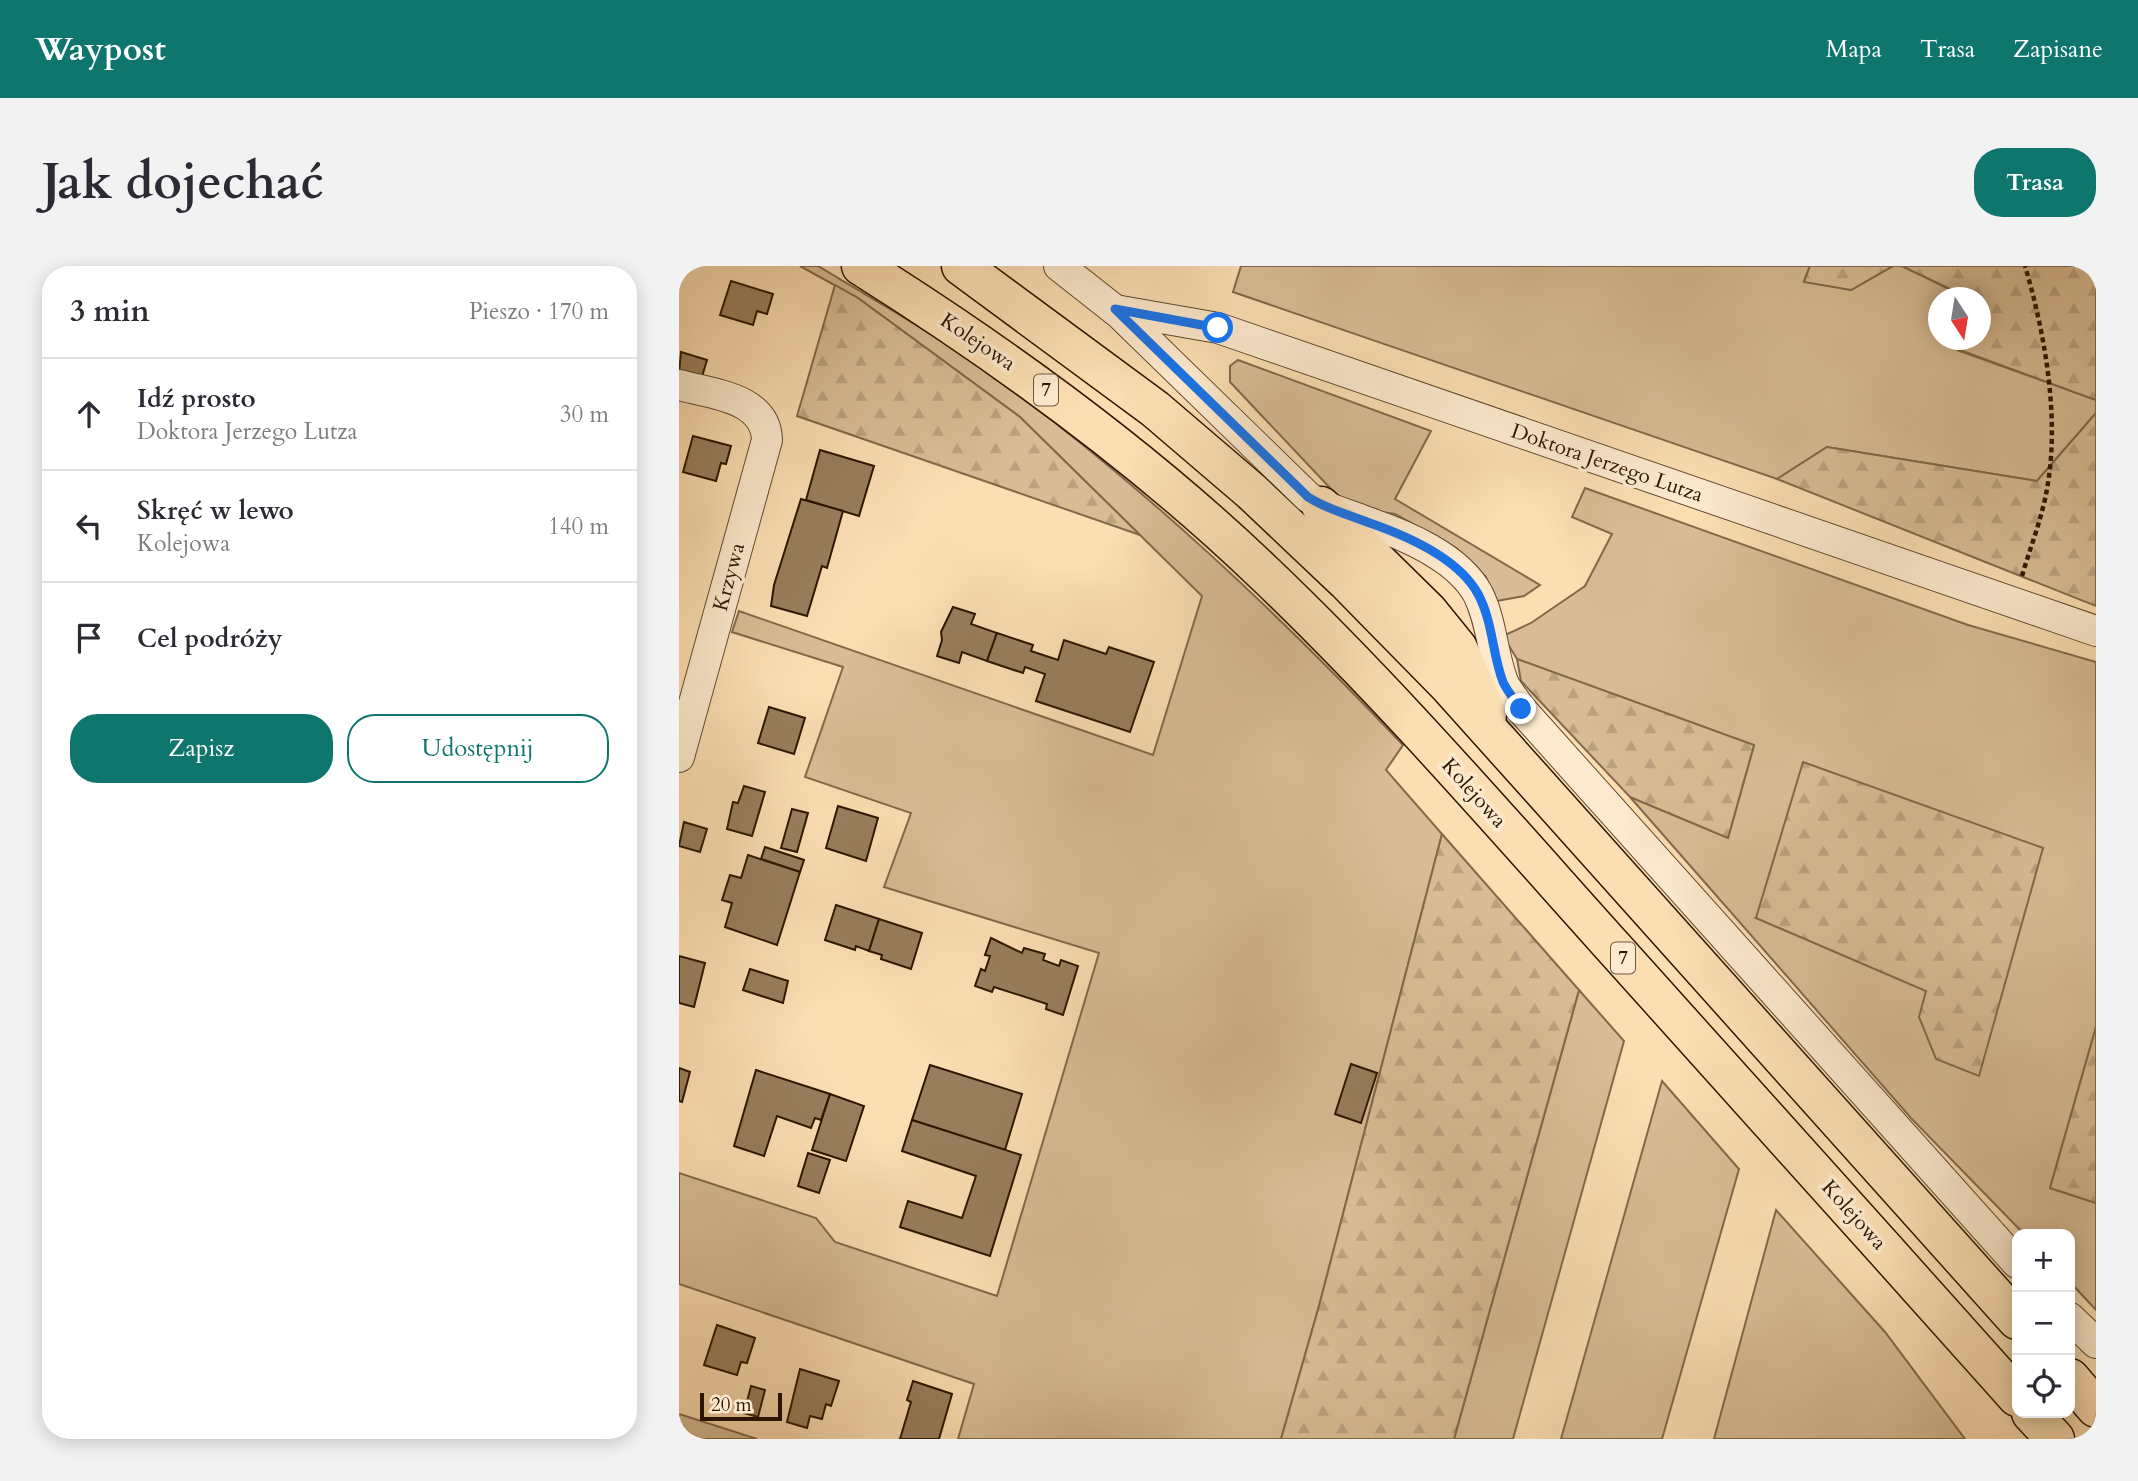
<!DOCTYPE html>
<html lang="pl">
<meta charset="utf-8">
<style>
:root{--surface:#fff;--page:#f2f2f3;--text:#2b2b33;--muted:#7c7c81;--line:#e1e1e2;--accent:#0f766e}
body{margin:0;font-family:Cardo,serif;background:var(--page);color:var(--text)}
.controls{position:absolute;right:21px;bottom:21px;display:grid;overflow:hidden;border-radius:14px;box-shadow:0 4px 18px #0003}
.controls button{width:63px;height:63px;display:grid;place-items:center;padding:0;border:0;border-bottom:2px solid var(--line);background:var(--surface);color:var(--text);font:35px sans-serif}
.compass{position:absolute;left:1249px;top:21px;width:63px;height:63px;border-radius:50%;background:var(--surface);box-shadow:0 4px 18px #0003;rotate:168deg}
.scale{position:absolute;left:21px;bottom:18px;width:82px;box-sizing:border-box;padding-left:7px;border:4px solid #2d1600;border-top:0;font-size:19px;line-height:24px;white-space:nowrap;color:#2d1600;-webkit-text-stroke:5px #fdeace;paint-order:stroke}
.stop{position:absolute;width:21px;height:21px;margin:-16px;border:5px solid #1a73e8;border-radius:50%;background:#fff}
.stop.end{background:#1a73e8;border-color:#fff;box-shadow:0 2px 7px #0008}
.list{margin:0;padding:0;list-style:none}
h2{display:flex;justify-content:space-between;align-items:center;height:91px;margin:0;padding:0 28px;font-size:30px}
h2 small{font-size:23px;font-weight:400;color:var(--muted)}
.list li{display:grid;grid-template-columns:46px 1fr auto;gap:21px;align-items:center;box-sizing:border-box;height:112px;padding:0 28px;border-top:2px solid var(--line)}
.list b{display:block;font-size:26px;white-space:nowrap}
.list p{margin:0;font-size:23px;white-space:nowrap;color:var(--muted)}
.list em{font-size:23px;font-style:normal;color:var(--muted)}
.actions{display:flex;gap:14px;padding:21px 28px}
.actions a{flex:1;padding:16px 0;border:2px solid var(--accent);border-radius:28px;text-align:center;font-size:24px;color:var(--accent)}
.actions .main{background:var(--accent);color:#fff}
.icon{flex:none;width:38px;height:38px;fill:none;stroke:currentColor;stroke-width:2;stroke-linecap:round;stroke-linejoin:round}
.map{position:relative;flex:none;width:1417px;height:1173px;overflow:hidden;border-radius:28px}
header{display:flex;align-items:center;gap:42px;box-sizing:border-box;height:98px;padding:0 35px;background:var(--accent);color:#fff}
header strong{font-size:33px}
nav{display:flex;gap:38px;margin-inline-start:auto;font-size:24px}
.intro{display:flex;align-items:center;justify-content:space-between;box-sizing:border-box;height:168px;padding:0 42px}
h1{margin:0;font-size:49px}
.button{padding:18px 32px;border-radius:28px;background:var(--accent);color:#fff;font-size:24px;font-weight:700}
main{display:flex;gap:42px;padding:0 42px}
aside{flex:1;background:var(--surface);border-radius:28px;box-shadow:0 4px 18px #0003}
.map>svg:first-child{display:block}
.grass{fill:#d9bc95;stroke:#83694a;stroke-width:2;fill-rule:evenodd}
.forest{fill:url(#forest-firs);stroke:#83694a;stroke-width:2}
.building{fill:#997e5d;stroke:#2d1600;stroke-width:2}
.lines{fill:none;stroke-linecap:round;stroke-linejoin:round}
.street-casing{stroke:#61482d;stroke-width:32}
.highway-casing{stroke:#2d1600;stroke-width:41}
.path{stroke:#2d1600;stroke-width:4.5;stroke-dasharray:5 3.5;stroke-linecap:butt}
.street{stroke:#fdeace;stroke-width:30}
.highway{stroke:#fcdeb3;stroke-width:38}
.route{stroke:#1a73e8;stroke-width:9}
.labels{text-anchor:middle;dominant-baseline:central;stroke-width:7;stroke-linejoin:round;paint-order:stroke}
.shield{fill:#fdeace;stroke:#6b563e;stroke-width:2}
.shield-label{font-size:19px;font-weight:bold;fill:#2d1600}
.street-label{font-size:21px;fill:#2d1600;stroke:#fdeace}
</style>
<header>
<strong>Waypost</strong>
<nav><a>Mapa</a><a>Trasa</a><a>Zapisane</a></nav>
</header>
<div class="intro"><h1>Jak dojechać</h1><a class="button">Trasa</a></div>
<main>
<aside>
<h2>3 min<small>Pieszo · 170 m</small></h2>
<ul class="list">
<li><svg class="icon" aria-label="ahead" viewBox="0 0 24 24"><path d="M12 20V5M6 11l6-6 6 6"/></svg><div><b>Idź prosto</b><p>Doktora Jerzego Lutza</p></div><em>30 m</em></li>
<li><svg class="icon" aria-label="left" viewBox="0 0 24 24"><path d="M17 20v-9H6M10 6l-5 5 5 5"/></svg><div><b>Skręć w lewo</b><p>Kolejowa</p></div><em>140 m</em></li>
<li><svg class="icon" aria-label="arrive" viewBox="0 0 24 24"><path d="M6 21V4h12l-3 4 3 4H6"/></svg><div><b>Cel podróży</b></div></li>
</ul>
<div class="actions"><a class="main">Zapisz</a><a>Udostępnij</a></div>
</aside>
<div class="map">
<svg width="1417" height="1173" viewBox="0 0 1417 1173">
<defs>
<pattern id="forest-firs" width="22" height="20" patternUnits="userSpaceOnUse" patternTransform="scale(1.75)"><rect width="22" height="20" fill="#d9bc95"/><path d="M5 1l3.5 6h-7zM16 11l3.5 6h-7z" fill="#bba17f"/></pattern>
</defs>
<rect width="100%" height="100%" fill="#fcdeb3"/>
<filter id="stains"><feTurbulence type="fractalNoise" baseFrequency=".00286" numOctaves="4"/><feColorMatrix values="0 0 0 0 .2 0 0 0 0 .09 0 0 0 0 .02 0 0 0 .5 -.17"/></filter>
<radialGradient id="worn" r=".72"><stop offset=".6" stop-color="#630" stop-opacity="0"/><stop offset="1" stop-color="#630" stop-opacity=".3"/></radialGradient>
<g class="grass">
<path d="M121,0H139C193,33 250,64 302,101C455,211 594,342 724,479L707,504L763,568L640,1040L602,1173H279L295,1118L0,1018V907L137,952L156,976L318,1030L420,687L205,621L232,547L126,511L164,401L53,366L60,345L474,489L523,330L341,151L179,32Z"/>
<polygon points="562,0 1131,0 1125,15 1172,24 1214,0 1223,0 1281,28 1281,31 1260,32 1260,74 1278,74 1278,84 1417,134 1417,147 1358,215 1148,181 1098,213 554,26"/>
<polygon points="559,94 752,165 716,233 861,319 845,330 812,336 807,311 777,282 716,248 669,241 551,116 551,100"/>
<path d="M906,222L1289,359L1417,396V761L1371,922L1417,937V1044L1391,1016V968H1345L1232,852L951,531L1049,572L1075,479L838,393L824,370L852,357L906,320L933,268L893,251ZM1363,583L1248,725L1077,652Z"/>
<polygon points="900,724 945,775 834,1173 775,1173"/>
<polygon points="983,815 1060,903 983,1173 882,1173"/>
<polygon points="1097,944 1206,1066 1286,1173 1035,1173"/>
<polygon points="0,1148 78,1173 0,1173"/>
</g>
<g class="forest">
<polygon points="1131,0 1214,0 1172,24 1125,16"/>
<polygon points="1223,0 1417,0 1417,134 1278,83 1278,74 1302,74 1302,32 1281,31 1281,28"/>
<polygon points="156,19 179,32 341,151 461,269 118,150"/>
<polygon points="1417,147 1417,340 1098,213 1148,181 1358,215"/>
<polygon points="838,393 1075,479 1049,572 951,531 842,415"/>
<polygon points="1124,496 1364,582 1300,810 1257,793 1240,751 1247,725 1077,652"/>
<polygon points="763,568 900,724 775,1173 602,1173 640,1040"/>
<polygon points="1417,761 1417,937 1371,922"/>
</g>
<g class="building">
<polygon points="52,15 94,28 88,48 78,45 74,59 41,49"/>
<polygon points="2,86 28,94 22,114 0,107"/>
<polygon points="14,170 52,180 47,198 42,197 37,215 4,206"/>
<polygon points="141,184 195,200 180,250 127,234"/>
<polygon points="122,233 164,245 148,302 143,300 128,350 92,340 95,319"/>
<polygon points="274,341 296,348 292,358 318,367 308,395 283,386 280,397 258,390 263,374 262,366"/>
<polygon points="318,367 354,379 352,385 379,394 385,374 427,388 430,381 475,396 451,466 357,435 366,408 346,401 344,407 308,395"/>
<polygon points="90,441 126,452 115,488 79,477"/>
<polygon points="65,520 86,526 73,570 48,563 54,536 59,537"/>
<polygon points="159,540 199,552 187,595 147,582"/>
<polygon points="113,543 129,547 118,586 102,582"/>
<polygon points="5,556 28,563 21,586 0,580"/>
<polygon points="86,581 125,594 121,606 82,593"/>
<polygon points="69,589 121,606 98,679 46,661 53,637 43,634 51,609 62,612"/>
<polygon points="157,639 200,653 190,685 177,680 176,684 146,674"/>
<polygon points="200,653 243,667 232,703 202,693 203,689 190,685"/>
<polygon points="312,672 343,687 345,682 366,688 364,694 380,700 382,694 399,700 384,749 367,743 368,738 315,721 313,726 296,720 302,703 306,705 311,690 306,689"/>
<polygon points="0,690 26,697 15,741 0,737"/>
<polygon points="71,703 109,715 104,737 64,724"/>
<polygon points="672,798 698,807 682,857 656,848"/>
<polygon points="251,799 343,828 326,884 233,854"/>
<polygon points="0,802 11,806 3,836 0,835"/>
<polygon points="77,804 151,828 142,854 136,852 132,862 98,850 85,890 55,880"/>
<polygon points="151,828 185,840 167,895 133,884"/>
<polygon points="233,854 342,889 311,990 221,961 229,935 283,952 297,910 223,885"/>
<polygon points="129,887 151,894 140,927 119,920"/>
<polygon points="38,1059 76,1072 68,1097 62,1096 58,1109 25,1099"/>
<polygon points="121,1103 160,1115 152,1140 147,1138 143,1153 131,1150 128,1162 108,1156"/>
<polygon points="234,1115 273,1128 260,1173 221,1173 232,1136 228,1134"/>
<polygon points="72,1120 86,1124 79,1151 65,1147"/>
</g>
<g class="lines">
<defs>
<g id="street">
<path d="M380,0L441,48L629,231C647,243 668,248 688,256C726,269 779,291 799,328C813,356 813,387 824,416C828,425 836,434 842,443L1338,997"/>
<polyline points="436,44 539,62 1417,365"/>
<path d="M0,119C32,128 87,131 88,174L0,491"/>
<polyline points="1391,1052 1417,1077"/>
</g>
<g id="highway">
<path d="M182,0C325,90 462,189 584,306C708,424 820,554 935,682C1069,831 1204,981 1338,1131"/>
<polyline points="282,0 476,143 573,226 667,315 771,421 1338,1054"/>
<polyline points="642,240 749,345 779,382 808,449"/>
<polyline points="1391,1112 1417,1142"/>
<polyline points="1352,1147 1376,1173"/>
</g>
</defs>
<use href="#street" class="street-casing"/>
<use href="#highway" class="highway-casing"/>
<path class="path" d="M1343,310C1351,282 1363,252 1368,223C1381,152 1366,68 1346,0"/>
<use href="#street" class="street"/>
<use href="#highway" class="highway"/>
</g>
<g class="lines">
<path class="route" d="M539,62L436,43L629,231C647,243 668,248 688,256C726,269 779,291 799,328C814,356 813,387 824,416C828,425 836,434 842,443"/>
</g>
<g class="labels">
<g class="shield">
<rect x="355" y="108.5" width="24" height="31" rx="5"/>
<rect x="932" y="676.5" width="24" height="31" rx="5"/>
</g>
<g class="shield-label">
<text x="367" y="124">7</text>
<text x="944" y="692">7</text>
</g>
<g class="street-label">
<text transform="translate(299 76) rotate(34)">Kolejowa</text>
<text transform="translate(928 197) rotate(19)">Doktora Jerzego Lutza</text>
<text transform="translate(50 311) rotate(-75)">Krzywa</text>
<text transform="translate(795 527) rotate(48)">Kolejowa</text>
<text transform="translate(1175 949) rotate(48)">Kolejowa</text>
</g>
</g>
<rect width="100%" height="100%" filter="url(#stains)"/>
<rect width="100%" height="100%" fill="url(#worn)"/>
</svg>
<div class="controls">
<button>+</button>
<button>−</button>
<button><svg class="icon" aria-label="locate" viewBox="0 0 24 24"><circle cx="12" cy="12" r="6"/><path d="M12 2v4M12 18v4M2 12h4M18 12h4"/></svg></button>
</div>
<svg class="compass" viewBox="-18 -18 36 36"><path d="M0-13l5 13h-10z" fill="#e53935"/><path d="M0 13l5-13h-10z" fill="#7c7c81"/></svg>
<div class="scale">20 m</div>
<div class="stop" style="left:539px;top:62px"></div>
<div class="stop end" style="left:842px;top:443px"></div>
</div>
</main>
